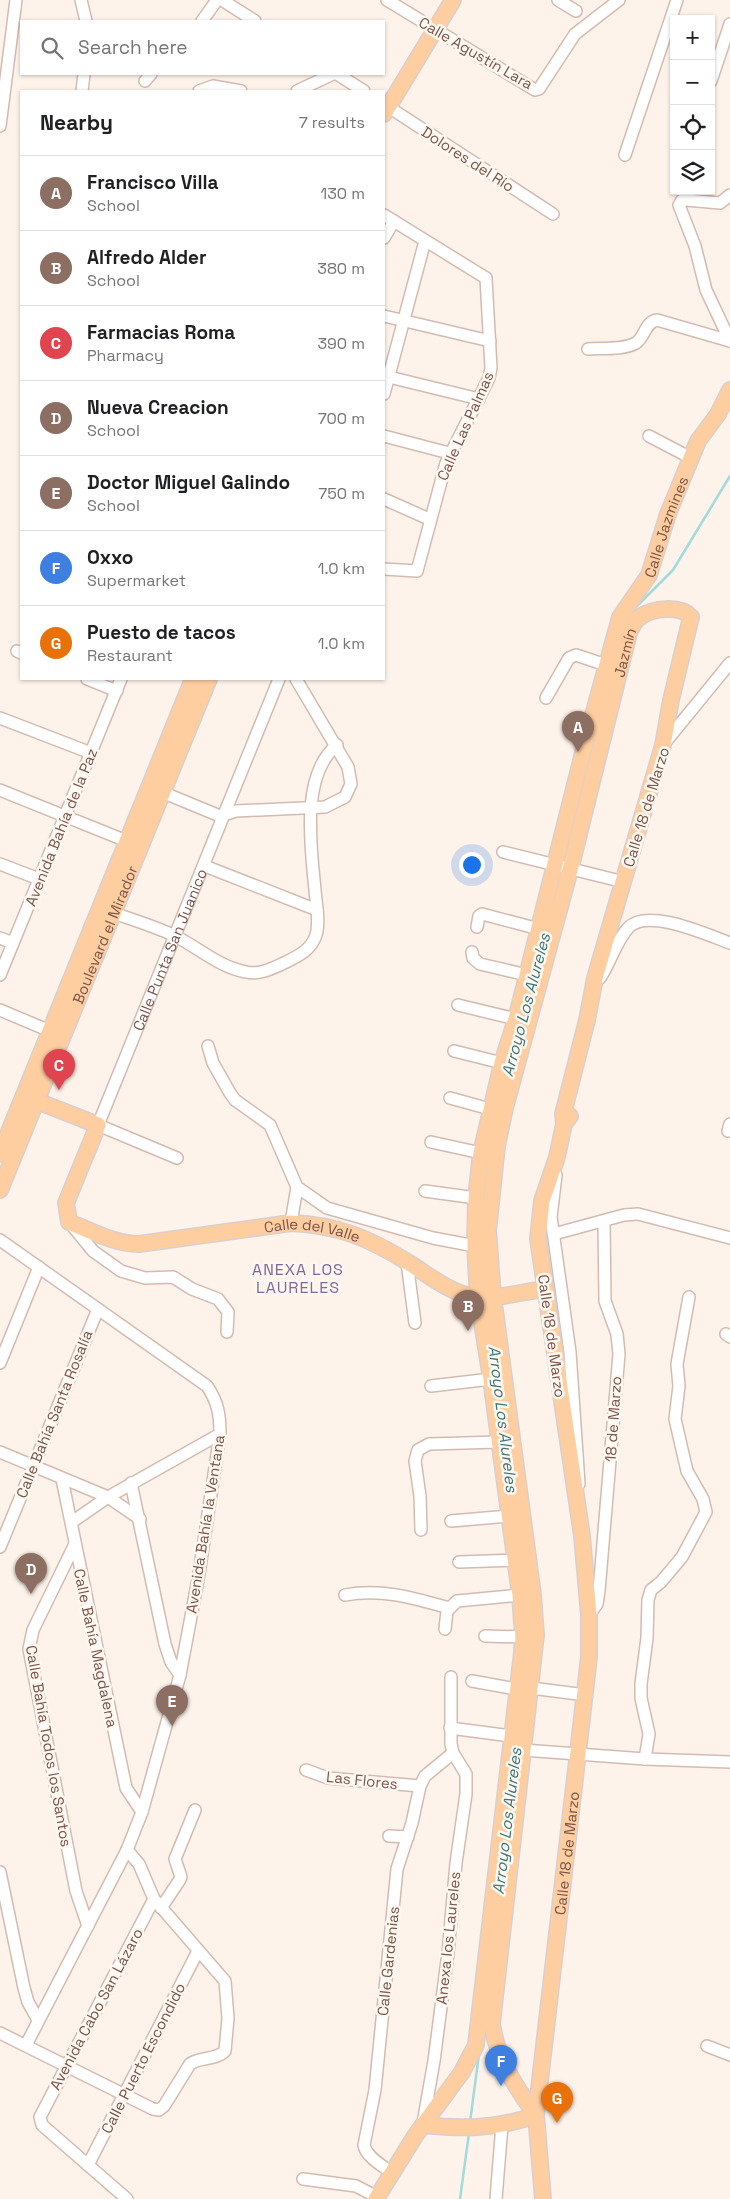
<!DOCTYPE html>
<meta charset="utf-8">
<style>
:root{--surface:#fff;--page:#f2f2f2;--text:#202124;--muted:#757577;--line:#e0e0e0;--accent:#ea580c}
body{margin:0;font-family:"Space Grotesk",sans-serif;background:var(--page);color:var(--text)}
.controls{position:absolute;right:15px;top:15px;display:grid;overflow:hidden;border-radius:0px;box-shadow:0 1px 4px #0004}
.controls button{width:45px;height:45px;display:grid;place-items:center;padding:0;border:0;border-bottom:1px solid var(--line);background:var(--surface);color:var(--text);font:25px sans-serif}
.you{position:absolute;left:471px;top:864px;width:18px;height:18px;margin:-12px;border:4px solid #fff;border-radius:50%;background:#1a73e8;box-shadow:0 0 0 8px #1a73e833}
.badge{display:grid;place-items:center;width:32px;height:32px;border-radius:50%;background:var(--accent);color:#fff;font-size:16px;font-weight:700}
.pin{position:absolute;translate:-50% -41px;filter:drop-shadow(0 1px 2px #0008)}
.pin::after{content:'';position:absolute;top:26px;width:18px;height:15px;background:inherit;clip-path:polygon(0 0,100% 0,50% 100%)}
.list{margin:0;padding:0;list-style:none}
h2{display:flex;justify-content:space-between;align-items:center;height:65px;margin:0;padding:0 20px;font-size:21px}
h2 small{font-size:16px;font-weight:400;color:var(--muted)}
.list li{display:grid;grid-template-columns:32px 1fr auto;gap:15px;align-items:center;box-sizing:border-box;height:75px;padding:0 20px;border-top:1px solid var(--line)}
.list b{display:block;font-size:19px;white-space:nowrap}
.list p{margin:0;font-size:16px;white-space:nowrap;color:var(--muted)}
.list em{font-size:16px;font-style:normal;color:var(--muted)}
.icon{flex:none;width:28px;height:28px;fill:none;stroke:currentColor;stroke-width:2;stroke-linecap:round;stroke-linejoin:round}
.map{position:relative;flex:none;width:730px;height:2199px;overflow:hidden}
.search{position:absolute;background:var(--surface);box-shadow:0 1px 4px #0004;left:20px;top:20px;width:365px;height:55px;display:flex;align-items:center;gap:12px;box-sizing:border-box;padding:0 18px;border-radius:0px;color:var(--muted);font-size:19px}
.panel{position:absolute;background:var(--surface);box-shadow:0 1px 4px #0004;left:20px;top:90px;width:365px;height:590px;border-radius:0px}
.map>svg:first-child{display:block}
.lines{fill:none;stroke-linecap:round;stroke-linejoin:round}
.stream{stroke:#a2dbdb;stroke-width:2.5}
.minor-casing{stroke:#d4bbb1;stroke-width:14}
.major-casing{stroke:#dacfcd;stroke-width:18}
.minor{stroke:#fff;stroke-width:11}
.major{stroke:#fecea0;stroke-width:15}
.labels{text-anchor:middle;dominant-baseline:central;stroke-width:5;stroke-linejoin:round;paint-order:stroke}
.street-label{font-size:15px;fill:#7a554b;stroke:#fff8f1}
.water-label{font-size:16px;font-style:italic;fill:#3a7779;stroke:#fff8f1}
.neighbourhood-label{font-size:16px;letter-spacing:1px;fill:#83679d;stroke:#fff8f1}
</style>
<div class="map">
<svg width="730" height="2199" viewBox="0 0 730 2199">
<rect width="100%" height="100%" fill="#fdf3ea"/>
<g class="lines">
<g class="stream">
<polyline points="635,608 673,570 730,476"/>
<polyline points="470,2122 479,2054"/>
<polyline points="460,2199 469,2133"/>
</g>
<defs>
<g id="minor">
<polyline points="81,0 86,21"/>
<polyline points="222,0 255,21"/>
<polyline points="387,0 535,90 539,89 575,34 619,0"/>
<polyline points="558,0 576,11"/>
<polyline points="202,21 217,0"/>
<polyline points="337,74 364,91"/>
<polyline points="145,81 151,74"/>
<polyline points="711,81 730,24"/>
<polyline points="82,91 84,74"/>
<polyline points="199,91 213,86 241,91"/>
<polyline points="297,91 333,74"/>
<polyline points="384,104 553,214"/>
<polyline points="0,126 16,0"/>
<polyline points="625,155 677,0"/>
<polyline points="384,215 486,278 491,368 489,378 446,463 417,571 384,569"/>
<polyline points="384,238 394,221"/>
<polyline points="384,316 490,341"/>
<polyline points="730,341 706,290 695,246 679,205 682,200 686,200 720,203 730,195"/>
<path d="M588,349C602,348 623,350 636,343C645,337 645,322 657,320L730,341"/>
<polyline points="389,377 479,399"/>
<polyline points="384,394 425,241"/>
<polyline points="384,436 449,453"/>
<polyline points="649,436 691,458"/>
<polyline points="384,499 429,519"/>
<polyline points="17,651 21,653"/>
<polyline points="87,679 117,691"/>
<polyline points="546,698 569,658 576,655 606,665"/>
<polyline points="0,718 91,753"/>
<polyline points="663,745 730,663"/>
<polyline points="0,790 134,844"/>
<polyline points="157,790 220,816 236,811 325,807 345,797 351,784 348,767 296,679"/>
<polyline points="503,852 624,882"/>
<polyline points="0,864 39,879"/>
<polyline points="205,866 317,910"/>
<path d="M108,911C130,919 154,926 175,936C199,948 219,967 246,972C259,975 271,969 282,964C296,957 311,951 316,935C320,922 316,903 315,890C311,848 300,775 337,745"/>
<polyline points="477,927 479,916 482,914 539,929"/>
<polyline points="0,938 13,943"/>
<polyline points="472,952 473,958 480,964 527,975"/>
<polyline points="0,975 121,679"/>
<path d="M595,978H600C611,962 616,940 629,927C649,908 707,935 730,943"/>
<polyline points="458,1005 516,1019"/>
<polyline points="0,1010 57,1034"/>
<polyline points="208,1046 213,1063 230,1093 235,1100 270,1125 297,1187 327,1208 433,1238 475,1246"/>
<polyline points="454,1051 502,1063"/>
<polyline points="450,1098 490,1109"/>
<polyline points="728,1131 730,1124"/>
<polyline points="431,1142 481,1153"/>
<path id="s1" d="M177,1158L98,1125L279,679"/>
<polyline points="556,1175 551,1217 570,1352 579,1484"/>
<polyline points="425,1191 476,1198"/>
<polyline points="70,1223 93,1251 121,1271 145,1278 173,1277 192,1289 218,1299 228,1312 227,1332"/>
<polyline points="291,1223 297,1187"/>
<polyline points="554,1234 624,1215 638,1214 730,1238"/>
<path d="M0,1240L207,1386C218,1402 220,1415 220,1434L199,1574L180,1675L142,1812L127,1850L26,2045"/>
<polyline points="407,1262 415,1323"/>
<polyline points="726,1334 730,1337"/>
<polyline points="0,1363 39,1267"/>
<polyline points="431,1386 491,1379"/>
<polyline points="0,1452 108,1497 140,1519"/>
<polyline points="62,1479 126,1788 142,1812"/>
<polyline points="131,1483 165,1644 171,1662 180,1675"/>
<polyline points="451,1521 509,1516"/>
<polyline points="72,1522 108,1497 220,1434"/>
<polyline points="421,1530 420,1496 415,1461 418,1450 429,1444 499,1442"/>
<polyline points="75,1544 33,1630 29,1649 76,1891 88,1926"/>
<polyline points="0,1547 98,1309"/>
<polyline points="459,1562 515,1560"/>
<path d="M345,1595C381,1588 414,1598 449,1608"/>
<polyline points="589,1615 597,1604 599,1591 619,1354 617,1334 605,1301 604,1222"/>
<polyline points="445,1629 447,1611 457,1601 520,1595"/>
<polyline points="485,1636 523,1637"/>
<polyline points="472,1681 516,1689"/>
<polyline points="531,1688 586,1695"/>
<polyline points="450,1728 511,1736"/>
<polyline points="523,1750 645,1759 730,1762"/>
<polyline points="645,1759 649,1734 641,1698 641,1684 647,1638 648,1600 651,1590 661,1582 682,1557 706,1512 703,1499 687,1471 675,1419 679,1386 677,1364 689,1297"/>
<polyline points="306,1770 328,1778 420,1786"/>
<polyline points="389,1836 408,1837"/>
<polyline points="0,1872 24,1988 28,2002 38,2020"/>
<polyline points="161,1908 179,1881 181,1877 175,1859 195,1810"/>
<path d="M0,2033L153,2109L159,2110L164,2106L190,2064C201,2056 215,2061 225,2051L228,2018L225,1981L154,1899L139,1864L127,1850"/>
<polyline points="707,2046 730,2055"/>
<polyline points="423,2123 434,2061 448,1953 456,1863 466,1794 466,1774 453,1753 451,1744 451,1677"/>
<polyline points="88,2165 198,1951"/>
<path d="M392,2173C383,2166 366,2157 364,2145L375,2090L397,1869L412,1823L420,1786L425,1776L453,1753"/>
<polyline points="303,2179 356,2186 377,2197"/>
<polyline points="127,2199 42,2125 40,2117 154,1899"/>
<polyline points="496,2199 502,2125"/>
</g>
<g id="major">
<polyline points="384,114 453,0"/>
<path id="s2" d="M24,1096L98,1125L66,1203L69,1222C91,1231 115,1244 139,1244L291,1223C338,1225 369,1238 409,1263C430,1276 451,1294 476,1297C495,1300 525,1291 545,1289"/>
<polyline points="0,1154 193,679"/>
<path id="s3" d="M0,1190L209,679"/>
<path id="s4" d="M536,2115C516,2088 496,2057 492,2023L536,1635L533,1595L493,1296L488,1231L497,1146L505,1108L570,870L629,633C632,627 634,621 640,617C653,608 680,605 691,617L671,700L663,745L595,978L587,1020L563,1114L564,1124"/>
<path d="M423,2125C462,2129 498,2129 536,2115"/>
<path id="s5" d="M376,2199L415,2136L462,2072L476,2045L522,1652L523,1637L520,1595L491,1379L478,1297L475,1246L476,1198L481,1153L502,1063L516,1019L587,737L620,617L649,575L668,514L698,441L718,414L730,390"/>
<path id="s6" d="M543,2199L536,2115L589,1657V1615L582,1536L538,1239L542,1201L557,1157L564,1124L570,1116"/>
</g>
</defs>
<use href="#minor" class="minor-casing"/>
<use href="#major" class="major-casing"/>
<use href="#minor" class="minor"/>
<use href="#major" class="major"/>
</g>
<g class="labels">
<g class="street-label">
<text transform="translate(476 53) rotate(30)">Calle Agustín Lara</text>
<text transform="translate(468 159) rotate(33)">Dolores del Río</text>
<text transform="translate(465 426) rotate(-66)">Calle Las Palmas</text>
<text stroke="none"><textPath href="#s5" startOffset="1738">Calle Jazmines</textPath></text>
<text stroke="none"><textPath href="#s4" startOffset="1496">Jazmín</textPath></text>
<text transform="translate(646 807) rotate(-73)">Calle 18 de Marzo</text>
<text transform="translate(61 827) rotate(-68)">Avenida Bahía de la Paz</text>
<text stroke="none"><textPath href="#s3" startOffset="276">Boulevard el Mirador</textPath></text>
<text stroke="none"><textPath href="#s1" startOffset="275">Calle Punta San Juanico</textPath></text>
<text stroke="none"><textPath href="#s2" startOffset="432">Calle del Valle</textPath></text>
<text transform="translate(552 1336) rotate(82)">Calle 18 de Marzo</text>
<text transform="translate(54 1414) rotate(-68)">Calle Bahía Santa Rosalía</text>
<text transform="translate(613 1419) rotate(-86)">18 de Marzo</text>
<text transform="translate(205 1524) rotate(-81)">Avenida Bahía la Ventana</text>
<text transform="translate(96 1648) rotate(78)">Calle Bahía Magdalena</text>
<text transform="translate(49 1746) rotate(80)">Calle Bahía Todos los Santos</text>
<text transform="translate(362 1780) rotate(6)">Las Flores</text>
<text stroke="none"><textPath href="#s6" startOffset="348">Calle 18 de Marzo</textPath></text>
<text transform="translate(448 1938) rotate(-84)">Anexa los Laureles</text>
<text transform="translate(388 1961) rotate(-84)">Calle Gardenias</text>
<text transform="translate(96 2009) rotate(-62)">Avenida Cabo San Lázaro</text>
<text transform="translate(143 2058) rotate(-63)">Calle Puerto Escondido</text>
</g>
<g class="water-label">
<text transform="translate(526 1005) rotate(-75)">Arroyo Los Alureles</text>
<text transform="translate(503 1419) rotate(83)">Arroyo Los Alureles</text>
<text transform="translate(507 1821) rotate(-83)">Arroyo Los Alureles</text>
</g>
<g class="neighbourhood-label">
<text x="298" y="1269">ANEXA LOS<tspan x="298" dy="18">LAURELES</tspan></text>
</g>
</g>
</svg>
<div class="controls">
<button>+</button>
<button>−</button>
<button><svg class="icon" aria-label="locate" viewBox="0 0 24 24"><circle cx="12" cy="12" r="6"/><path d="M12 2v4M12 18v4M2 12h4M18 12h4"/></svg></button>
<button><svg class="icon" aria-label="layers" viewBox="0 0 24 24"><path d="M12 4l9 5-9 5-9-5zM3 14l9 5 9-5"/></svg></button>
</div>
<div class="you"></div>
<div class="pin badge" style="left:578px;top:752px;background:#8d6e63">A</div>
<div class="pin badge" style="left:468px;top:1331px;background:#8d6e63">B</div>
<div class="pin badge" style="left:59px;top:1090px;background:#e0444e">C</div>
<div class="pin badge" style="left:31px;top:1594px;background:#8d6e63">D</div>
<div class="pin badge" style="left:172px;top:1726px;background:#8d6e63">E</div>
<div class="pin badge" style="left:501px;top:2086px;background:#3f7fe0">F</div>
<div class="pin badge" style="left:557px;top:2123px;background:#e8710a">G</div>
<div class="search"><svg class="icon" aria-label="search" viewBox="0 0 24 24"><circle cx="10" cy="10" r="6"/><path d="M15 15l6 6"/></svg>Search here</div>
<section class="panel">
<h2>Nearby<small>7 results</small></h2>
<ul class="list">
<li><span class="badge" style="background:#8d6e63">A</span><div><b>Francisco Villa</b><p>School</p></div><em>130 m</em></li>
<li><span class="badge" style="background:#8d6e63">B</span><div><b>Alfredo Alder</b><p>School</p></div><em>380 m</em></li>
<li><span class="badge" style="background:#e0444e">C</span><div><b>Farmacias Roma</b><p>Pharmacy</p></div><em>390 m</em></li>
<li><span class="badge" style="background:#8d6e63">D</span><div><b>Nueva Creacion</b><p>School</p></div><em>700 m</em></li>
<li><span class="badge" style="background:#8d6e63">E</span><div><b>Doctor Miguel Galindo</b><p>School</p></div><em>750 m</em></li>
<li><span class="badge" style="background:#3f7fe0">F</span><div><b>Oxxo</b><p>Supermarket</p></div><em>1.0 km</em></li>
<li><span class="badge" style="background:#e8710a">G</span><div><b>Puesto de tacos</b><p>Restaurant</p></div><em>1.0 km</em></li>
</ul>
</section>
</div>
